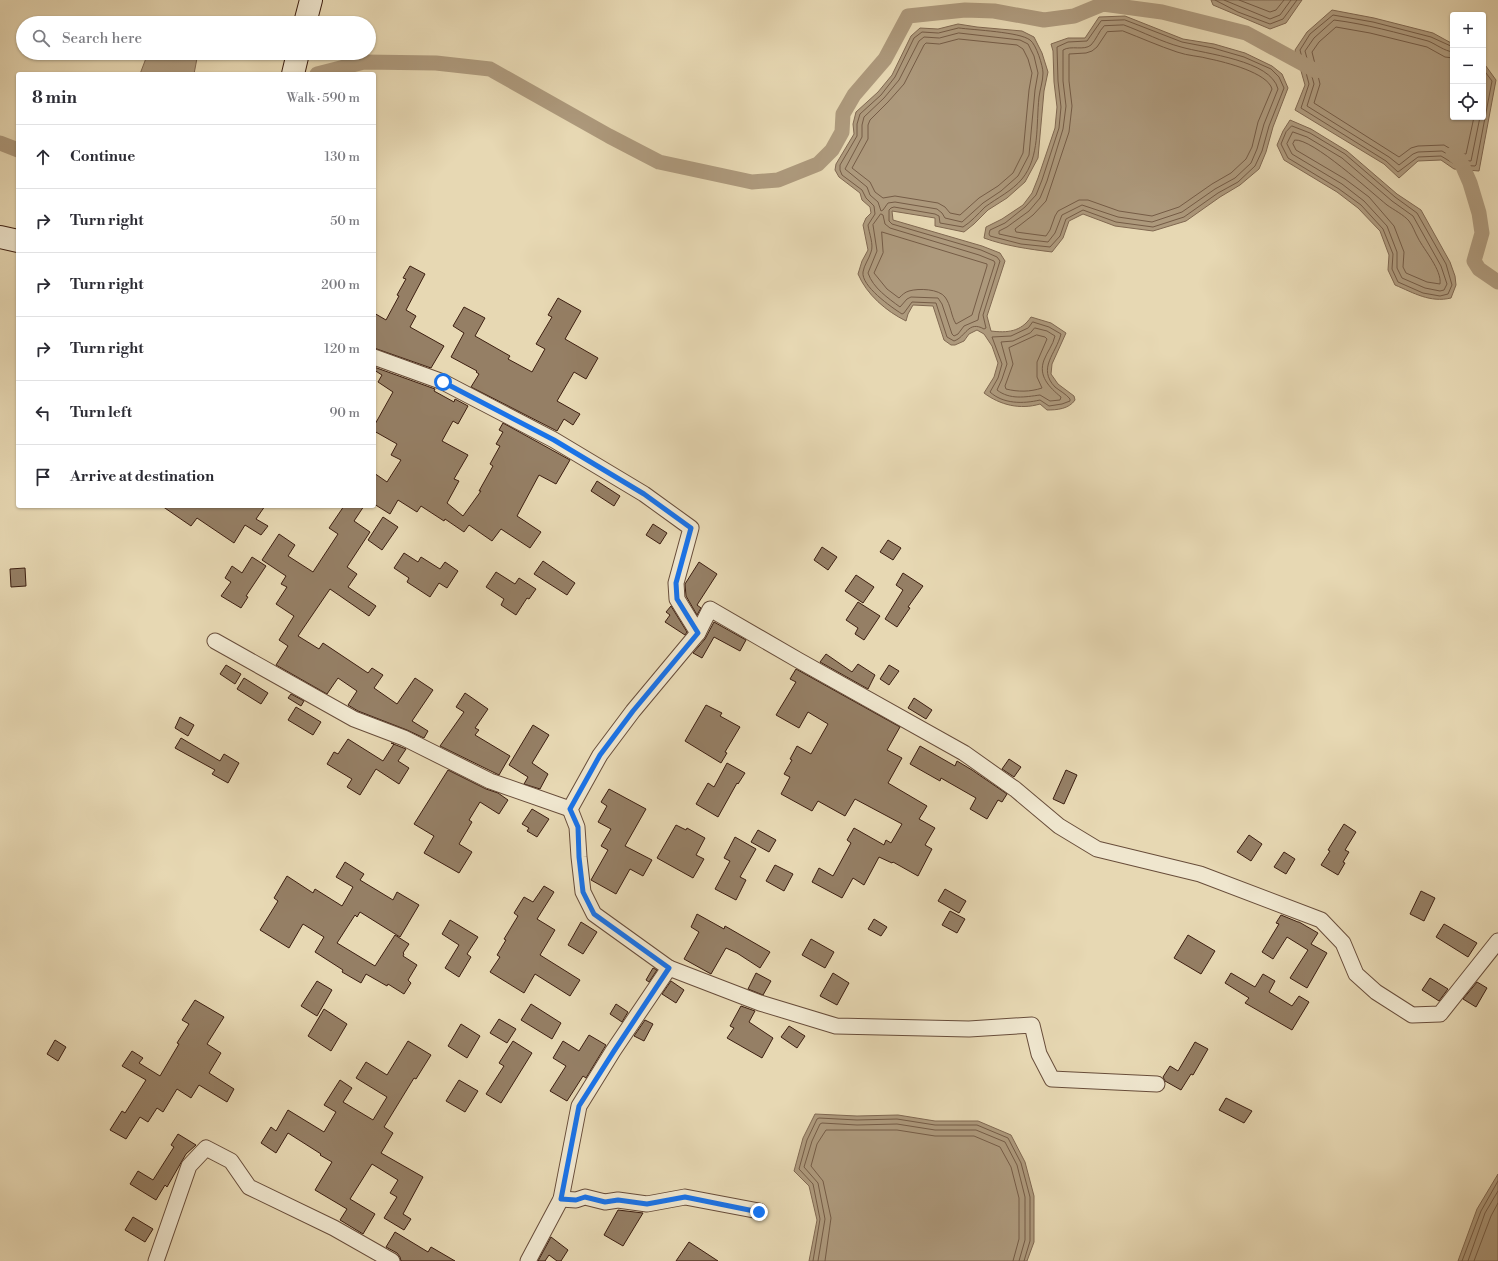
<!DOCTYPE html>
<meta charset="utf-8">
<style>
:root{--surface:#fff;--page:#f2f2f3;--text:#2b2b33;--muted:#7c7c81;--line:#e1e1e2}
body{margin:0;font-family:"Libre Bodoni",serif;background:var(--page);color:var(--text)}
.controls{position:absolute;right:12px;top:12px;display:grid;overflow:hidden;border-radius:4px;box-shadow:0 1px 3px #0004}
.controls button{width:36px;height:36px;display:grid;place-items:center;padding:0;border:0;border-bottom:1px solid var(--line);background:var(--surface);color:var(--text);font:20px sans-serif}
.stop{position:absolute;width:12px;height:12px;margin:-9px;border:3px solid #1a73e8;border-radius:50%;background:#fff}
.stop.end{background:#1a73e8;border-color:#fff;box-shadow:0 1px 4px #0008}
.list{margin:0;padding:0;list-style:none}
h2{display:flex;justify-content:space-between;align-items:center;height:52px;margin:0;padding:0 16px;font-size:17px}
h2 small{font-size:13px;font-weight:400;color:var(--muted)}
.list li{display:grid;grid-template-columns:26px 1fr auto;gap:12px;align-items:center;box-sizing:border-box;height:64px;padding:0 16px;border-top:1px solid var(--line)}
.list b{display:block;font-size:15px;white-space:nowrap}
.list em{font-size:13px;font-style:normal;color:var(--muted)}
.icon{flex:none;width:22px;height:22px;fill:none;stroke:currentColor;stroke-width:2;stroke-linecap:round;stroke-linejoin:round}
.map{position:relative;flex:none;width:1498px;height:1261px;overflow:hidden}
.search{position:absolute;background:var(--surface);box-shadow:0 1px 3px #0004;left:16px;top:16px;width:360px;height:44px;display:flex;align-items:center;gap:10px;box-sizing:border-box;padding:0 14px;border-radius:22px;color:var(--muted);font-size:15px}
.panel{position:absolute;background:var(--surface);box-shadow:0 1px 3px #0004;left:16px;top:72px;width:360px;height:436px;border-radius:4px}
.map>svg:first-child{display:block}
.water{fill:#ad997c;stroke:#806851}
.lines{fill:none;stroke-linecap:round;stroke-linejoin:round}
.shore{stroke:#755c46;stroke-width:1}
.canal{stroke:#ad997c;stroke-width:15}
.building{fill:#957f65;stroke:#3d1f11}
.street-casing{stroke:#684d3a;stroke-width:17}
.secondary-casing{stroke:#3d1f11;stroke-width:24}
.street{stroke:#efe6ce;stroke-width:15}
.secondary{stroke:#efe6ce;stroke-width:22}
.route{stroke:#1a73e8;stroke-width:5}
</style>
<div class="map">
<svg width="1498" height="1261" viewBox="0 0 1498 1261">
<rect width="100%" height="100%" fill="#e7d8b3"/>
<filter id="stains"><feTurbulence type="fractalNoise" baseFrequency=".005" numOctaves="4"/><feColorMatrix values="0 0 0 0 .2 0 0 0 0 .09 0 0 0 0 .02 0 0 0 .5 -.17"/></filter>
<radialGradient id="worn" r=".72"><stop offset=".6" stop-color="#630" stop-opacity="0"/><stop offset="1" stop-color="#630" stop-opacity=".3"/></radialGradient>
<g class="water">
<polygon points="1211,0 1302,0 1286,23 1270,29 1213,5"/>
<polygon points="1332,10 1374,18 1433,33 1453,44 1453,117 1483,117 1483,62 1496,80 1479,171 1454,169 1441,160 1418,161 1399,178 1384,164 1295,110 1305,85 1295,50 1307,32"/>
<path d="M1125,16L1183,39L1214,44L1245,53L1272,66L1282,74L1288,88L1273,127L1266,152L1259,169L1240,185L1220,197L1186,221L1153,231L1115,226L1083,214L1069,221L1063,238L1052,252C1028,249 1006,246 984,238L986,227L1002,219L1023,205L1032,193L1038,178L1055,128L1057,107L1054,82L1053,51L1051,44L1068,38H1085L1099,17Z"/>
<path d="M958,24L977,27L1022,31L1034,37L1042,53L1048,72L1044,91L1038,158L1025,182L1007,198L988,210L974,224L964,232L935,226V218L892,211L893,220L982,246L1000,253L1005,261L987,316L991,331C1007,333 1021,332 1031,317L1051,323L1066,333L1052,364L1051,374L1058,384L1074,396L1075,400C1069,409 1057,410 1047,410L1040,404C1020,410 1000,405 984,393L994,377L998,363L992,346L984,334L977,330L969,334L964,341L955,345H951L944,340L933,306L913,305L908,314L906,321C886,311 867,295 858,274L862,261L868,250L863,225L866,218L871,213L870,207L862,200L860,193L839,177L835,170L836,164L854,134L853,124L856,112L878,92L892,75L911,36L920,28L938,29Z"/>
<polygon points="148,53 198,53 194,74 140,74"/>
<path d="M1290,120L1311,129L1347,151L1397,194L1421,210L1450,262L1455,276L1456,285L1451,298C1430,303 1414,293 1395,285L1388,270L1389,255L1380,231L1358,208L1337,192L1284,160L1277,145L1283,131Z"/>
<polygon points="815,1114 857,1116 898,1115 935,1121 978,1121 1011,1135 1025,1162 1034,1196 1034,1242 1027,1261 809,1261 817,1220 809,1186 794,1171 803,1138"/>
<polygon points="1498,1174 1498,1261 1458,1261 1477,1209"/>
</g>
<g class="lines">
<g class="shore">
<polyline points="1215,0 1238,12 1270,24 1283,19 1297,0"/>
<polyline points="1224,0 1270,19 1280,15 1291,0"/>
<polyline points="1239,0 1270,12 1276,10 1284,0"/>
<polygon points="1125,20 1182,42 1213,48 1244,57 1271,69 1279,77 1284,88 1269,126 1262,151 1255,166 1238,182 1218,193 1184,217 1153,227 1116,222 1083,210 1066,219 1060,236 1050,247 1021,244 990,236 989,234 990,230 1005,223 1025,207 1036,195 1042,180 1059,128 1061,107 1058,81 1057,47 1068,42 1087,41 1101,21"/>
<path d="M1124,25C1143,32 1162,42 1181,47C1205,54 1271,60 1278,89L1264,124L1257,149L1251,163L1235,178L1215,189L1182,212L1152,222L1118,217L1082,205L1062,215L1055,233L1048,242L1022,239L999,234V231L1007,227L1029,211L1040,198L1047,181L1063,129L1066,106L1063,81V50C1071,45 1084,51 1091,45C1096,40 1099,31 1104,26Z"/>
<path d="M959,28C974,30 1020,32 1030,40C1036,44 1043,66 1043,73C1043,81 1040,89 1039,97C1036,125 1040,157 1022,179C1012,191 997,198 985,207C978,214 971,222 963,227L940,223L939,216L935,214L894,207L891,208L889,210V221L892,224L981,250L997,257L1000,261L983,315L986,328L984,329C968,320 966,337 954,341L947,337L936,303L912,302L904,313L902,314C891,307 861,286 863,272C864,265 869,259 871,252C874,245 869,233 868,225L875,214L874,206L866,198L862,190L842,175L840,170V165L857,136V124L860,114L881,95L895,77L914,38L922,32L938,33Z"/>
<path d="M1123,31C1141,38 1159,46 1177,52C1188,56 1200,56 1210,59C1225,62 1268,73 1272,89L1258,122L1252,147L1246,159L1231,173L1212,184L1179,207L1152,216L1119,211L1088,200H1079L1058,211L1055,216L1050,230L1046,236L1016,232L1015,229L1033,215L1046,201L1069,132L1072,106L1069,81V54L1086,53L1092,51L1097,47L1107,32Z"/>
<polygon points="959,33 1020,40 1028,44 1034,56 1038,73 1035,90 1029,155 1018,176 1001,191 983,203 962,222 945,218 942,213 937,209 895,202 888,203 883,210 881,211 878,202 870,195 867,187 845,169 862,137 862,125 864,117 884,98 899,80 919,41 924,37 939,38"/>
<polygon points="959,39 1017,45 1023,49 1028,59 1032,73 1029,90 1023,153 1013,173 998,186 979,198 960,215 950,213 945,207 938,203 895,196 883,198 875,192 870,182 852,168 868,139 868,125 870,120 888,102 904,84 924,45 926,43 939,44"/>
<polyline points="1453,47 1431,37 1373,22 1333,15 1310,34 1300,50 1309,84 1301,108 1386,161 1398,172 1418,157 1441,156 1456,165 1475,166 1476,165 1492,81 1483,69"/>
<path d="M1453,52C1444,51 1436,44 1428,41C1398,33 1366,24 1334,20L1314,38L1305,51L1314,84L1307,106L1389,157L1399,165L1413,154L1418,152L1442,151L1457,160L1471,161L1480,117"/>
<polyline points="1453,58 1445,57 1427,47 1370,33 1336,27 1319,42 1312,52 1320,84 1314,103 1399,157 1411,148 1418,146 1444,145 1459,154 1466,154 1474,117"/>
<polygon points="1292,126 1310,133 1345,154 1395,197 1417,213 1446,264 1452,285 1448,294 1440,296 1423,293 1398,282 1392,269 1393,254 1383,229 1361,205 1339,189 1288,158 1281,144 1286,132"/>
<polygon points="1293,132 1307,137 1342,158 1392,201 1413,216 1441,266 1447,284 1444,290 1440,291 1425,288 1402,278 1397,268 1397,252 1387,226 1364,201 1342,184 1292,154 1287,144"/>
<path d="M1295,140C1312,138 1371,192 1387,205C1394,210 1404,215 1409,221C1413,226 1415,233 1418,238C1424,250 1442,270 1440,284L1427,282L1406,273L1403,267L1404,252L1394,226L1369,197L1345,179L1296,150L1293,144Z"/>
<path d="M881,214L883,215L885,224L890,228L979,255L994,261L995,263L979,314L978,320L964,326L958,334L954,336L952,334L942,304L938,298L911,297L907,299L900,307C888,298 873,288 868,273L877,251L873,225Z"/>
<path d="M882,232L987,264V266L972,315L956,324C951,316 951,305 945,297C939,289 919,288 909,291C905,292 902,295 899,298L887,289L874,273L883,253Z"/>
<path d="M1033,322L1049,327L1061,334C1056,354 1037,368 1055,387C1060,391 1066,394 1070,399V401L1062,404L1049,406L1040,400C1023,404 1003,404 990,392L998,378L1002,364L992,337L1011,336L1028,328Z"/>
<path d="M1035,328L1047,331L1055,336C1053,345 1047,352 1044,360C1038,376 1049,387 1061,397L1060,400L1050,401L1040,395C1025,397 1010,400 997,390L1002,379L1007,364L1001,342L1013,341L1030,333Z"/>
<path d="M1037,335L1045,337L1047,339L1037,362V377L1042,388C1030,392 1018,392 1006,389L1005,386L1013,364L1009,348Z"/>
<polyline points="813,1261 820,1219 813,1184 799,1169 807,1140 817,1119 819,1118 857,1120 897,1119 935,1125 977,1125 1008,1138 1021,1163 1030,1197 1030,1241 1024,1261"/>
<polyline points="818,1261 825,1219 818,1183 804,1167 812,1141 820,1124 822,1123 857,1125 897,1124 935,1130 976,1130 1005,1142 1017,1165 1025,1197 1025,1240 1019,1261"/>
<polyline points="825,1261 831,1218 823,1181 811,1166 817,1144 826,1130 897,1130 935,1136 974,1136 1000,1147 1011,1167 1019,1198 1019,1239 1013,1261"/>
<polyline points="1462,1261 1481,1211 1498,1181"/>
<polyline points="1468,1261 1485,1213 1498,1191"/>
<polyline points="1474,1261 1491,1216 1498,1203"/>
</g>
<g class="canal">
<polyline points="317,74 364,62 436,63 490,69 609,136 659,162 752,182 778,180 818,164 832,150 842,132 843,114 854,95 885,59 908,16 965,10 994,11 1044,20 1074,16 1103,4 1162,12 1246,33 1316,71"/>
<polyline points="0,143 18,150"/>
<polyline points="1453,154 1460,160 1470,183 1479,213 1482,233 1474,261 1479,269 1498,282"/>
</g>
</g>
<g class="building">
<polygon points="410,266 425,274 406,310 416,316 410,327 444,346 431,368 374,348 374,313 386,320 399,296 397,295 406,279 403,278"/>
<polygon points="558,298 581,311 565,339 598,358 586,379 574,372 557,401 580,414 573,425 564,419 557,431 471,387 479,374 476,372 477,371 451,357 464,333 453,326 464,307 485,318 475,336 510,356 508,359 532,372 545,349 536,344 552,317 548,315"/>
<polygon points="374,367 435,389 434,391 454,402 455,399 468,406 458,424 453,421 442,441 468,455 454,479 459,481 447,503 463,516 481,491 479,491 493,466 490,464 500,446 496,444 503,432 499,430 503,423 570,460 556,484 539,475 517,516 541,532 530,548 501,529 492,541 469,525 464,532 445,519 444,521 421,506 417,512 398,500 390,514 374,504 374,473 387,482 401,460 391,455 397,444 374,431 374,426 393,392 378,382 382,375 374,370"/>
<polygon points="597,481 620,496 614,506 591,491"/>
<polygon points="162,506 265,506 256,519 268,526 261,535 245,525 234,543 197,518 191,526"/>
<polygon points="344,506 364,506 354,521 370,532 347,567 357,574 348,587 376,606 369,616 330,589 298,636 319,649 323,643 368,673 372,668 383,675 374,688 397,704 415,678 433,690 412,721 428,731 424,738 407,730 358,711 348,705 357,691 338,678 327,694 276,665 288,646 279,640 294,616 276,604 287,587 281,584 286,576 262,560 279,534 295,545 288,556 313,572 338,534 329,528"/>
<polygon points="383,517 398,527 382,550 368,540"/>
<polygon points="653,524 667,533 660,544 646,535"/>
<polygon points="888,540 901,548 893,560 880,552"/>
<polygon points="822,547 837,557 828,570 814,560"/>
<polygon points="404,553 418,562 421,557 440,569 445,562 458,571 447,588 439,583 430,597 407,582 409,578 394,568"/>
<polygon points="252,557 266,566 246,596 248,597 241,608 221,596 231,582 225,578 232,566 242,573"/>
<polygon points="543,561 575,583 567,595 534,574"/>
<polygon points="699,562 717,574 697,605 701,608 697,615 686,596 685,584"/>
<polygon points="25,568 26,586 11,587 10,569"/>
<polygon points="496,572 515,584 519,578 536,589 529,599 527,598 516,615 501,605 504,599 486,587"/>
<polygon points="903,573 923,586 908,607 910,608 897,627 885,619 903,590 896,585"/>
<polygon points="856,575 874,587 863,603 845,591"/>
<polygon points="858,602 880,616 864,640 855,634 858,628 846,620"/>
<polygon points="671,606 687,632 685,635 665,622 670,615 666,612"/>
<polygon points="714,622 746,640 740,651 714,637 702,658 693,653 705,639"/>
<polygon points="826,654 852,672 858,664 875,675 868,689 820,662"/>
<polygon points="226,665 241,674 235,684 220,674"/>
<polygon points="889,665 899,671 889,685 880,679"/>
<polygon points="796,669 900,727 887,750 902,758 888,783 927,806 919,819 935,828 925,845 932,849 918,876 893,862 892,863 879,857 864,885 853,878 842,898 812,882 819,868 833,876 851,843 847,840 854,828 884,845 886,840 891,843 902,824 855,799 845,816 818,801 812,811 781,794 790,777 784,774 792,760 790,759 797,746 811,754 828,724 808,712 799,728 776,715 796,682 790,679"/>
<polygon points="244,678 268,693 261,704 237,689"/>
<polygon points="465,693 488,709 475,728 479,730 475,735 510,756 499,775 440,746 464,712 456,707"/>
<polygon points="291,694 304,701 301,706 288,698"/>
<polygon points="914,698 932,710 926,719 908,708"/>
<polygon points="706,705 722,713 720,716 740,727 725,752 727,753 721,763 685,741"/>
<polygon points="296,707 321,722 313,735 288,720"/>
<polygon points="180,717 194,725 188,736 175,728"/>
<polygon points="533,725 549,735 532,763 548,774 540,789 524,784 528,777 509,765"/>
<polygon points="181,738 220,761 224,754 239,763 228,783 212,774 215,770 175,748"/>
<polygon points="348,739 383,761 394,744 391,743 406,749 398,761 409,768 399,784 376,769 360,795 347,787 352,779 327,764 334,752 338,754"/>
<polygon points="920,746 955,766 957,761 972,770 1007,794 1002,802 998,800 987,819 970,809 976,798 941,778 940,781 910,764"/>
<polygon points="1009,759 1021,767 1014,777 1002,769"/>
<polygon points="727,763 745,773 738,784 737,783 718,817 696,804 708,783 714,787"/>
<polygon points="448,770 486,789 498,793 508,800 499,814 480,802 469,820 472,822 459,844 472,852 459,873 424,853 434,836 414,824"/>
<polygon points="1066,770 1077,775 1064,804 1053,799"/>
<polygon points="609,789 646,809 625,846 652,860 643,876 630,869 616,894 591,880 608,850 601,846 611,829 598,822 607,806 601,802"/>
<polygon points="532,809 549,819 537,837 527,831 529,828 522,824"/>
<polygon points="1344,824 1356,832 1345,850 1349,852 1343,862 1345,863 1338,875 1321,865 1330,851 1328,850"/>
<polygon points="676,825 686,830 687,828 705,838 696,855 704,859 693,878 657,858"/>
<polygon points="758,830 776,840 769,852 751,842"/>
<polygon points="1249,835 1262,844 1251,861 1237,852"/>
<polygon points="735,837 756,849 740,877 746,880 736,900 715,889 730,861 724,858"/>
<polygon points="1284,852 1295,859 1286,874 1274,867"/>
<polygon points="345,862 364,874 360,880 393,900 397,892 419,905 400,937 360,912 357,917 355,915 337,943 375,966 395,935 409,944 403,953 404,954 403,956 417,965 408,980 411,983 404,994 388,984 387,986 366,974 361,983 342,972 343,970 315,952 324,937 303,924 289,948 260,930 278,901 274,898 287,876 313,893 315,889 342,906 353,887 336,877"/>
<polygon points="775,865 793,874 784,891 766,881"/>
<polygon points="544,886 554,892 537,919 555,930 540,955 580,980 570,996 535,974 524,993 490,972 500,957 497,955 506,940 504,939 518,916 514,913 524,897 533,902"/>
<polygon points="945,889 966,901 959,913 938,901"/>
<polygon points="1421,891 1435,898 1424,921 1410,914"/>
<polygon points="950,911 965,919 957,933 942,925"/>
<polygon points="697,914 724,929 725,926 770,952 760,968 737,953 726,948 711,974 684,959 699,932 691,927"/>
<polygon points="1281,915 1298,922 1299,922 1318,933 1311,944 1327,953 1307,988 1290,978 1308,950 1287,937 1273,959 1262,952 1279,924 1276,923"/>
<polygon points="874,919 887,927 881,936 868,929"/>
<polygon points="450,920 478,937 467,954 471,957 459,977 445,968 459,945 442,934"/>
<polygon points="581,922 597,932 583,954 568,945"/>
<polygon points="1444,924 1477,943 1468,957 1436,937"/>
<polygon points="1188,935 1215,951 1201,974 1174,958"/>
<polygon points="811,939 834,952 825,968 802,955"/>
<polygon points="653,968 657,970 649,982 646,980"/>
<polygon points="756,973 771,981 763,995 748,989"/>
<polygon points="833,973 849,983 837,1005 820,996"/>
<polygon points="1231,973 1255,987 1263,974 1275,981 1269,992 1292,1006 1299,996 1309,1002 1292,1030 1245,1003 1249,998 1225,983"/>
<polygon points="1430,978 1448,989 1439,1001 1422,990"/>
<polygon points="317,981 332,990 317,1016 301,1006"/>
<polygon points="671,981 684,990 676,1003 662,994"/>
<polygon points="1477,982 1487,988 1476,1007 1463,999"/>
<polygon points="195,1000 224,1017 207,1044 221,1053 209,1073 234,1089 227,1102 199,1085 191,1098 177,1089 163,1112 157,1108 148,1122 140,1117 126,1139 110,1130 122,1111 125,1113 146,1080 122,1066 132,1051 143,1058 139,1063 160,1076 179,1044 177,1043 189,1024 182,1020"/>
<polygon points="531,1004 561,1023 552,1039 521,1020"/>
<polygon points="616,1004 628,1012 622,1022 610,1014"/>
<polygon points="741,1006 755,1011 749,1022 773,1038 762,1058 727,1038 734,1028 730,1026"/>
<polygon points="324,1009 347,1024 331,1051 308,1036"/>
<polygon points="499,1019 516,1029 507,1043 490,1033"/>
<polygon points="645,1020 653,1024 644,1041 634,1036"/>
<polygon points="461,1024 480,1036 467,1058 448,1046"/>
<polygon points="789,1026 805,1036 797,1048 781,1037"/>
<polygon points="589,1035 606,1045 586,1078 583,1076 567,1101 550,1091 566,1066 553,1058 563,1041 579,1051"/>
<polygon points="55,1040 66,1047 58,1061 47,1054"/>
<polygon points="408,1041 431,1055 416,1079 414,1078 384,1127 393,1133 381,1153 423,1177 403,1214 411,1219 404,1230 384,1218 397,1197 390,1193 398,1180 372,1164 350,1199 375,1214 363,1234 340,1220 347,1209 315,1190 332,1162 320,1155 321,1154 288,1133 276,1153 261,1143 271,1127 276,1131 288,1110 324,1132 336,1112 324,1105 340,1080 352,1088 343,1102 373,1120 387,1097 356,1078 366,1062 387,1075"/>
<polygon points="513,1041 532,1053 501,1103 486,1094 504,1066 499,1063"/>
<polygon points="1195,1042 1208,1049 1193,1075 1191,1074 1181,1090 1165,1081 1163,1077 1170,1066 1178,1071"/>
<polygon points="459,1080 478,1091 465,1112 446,1101"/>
<polygon points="1226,1098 1252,1111 1244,1123 1219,1110"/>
<polygon points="178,1134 196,1145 186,1154 167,1187 165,1185 156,1200 130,1184 138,1171 153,1180 174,1147 171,1145"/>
<polygon points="618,1210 643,1213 623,1246 604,1235"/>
<polygon points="133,1217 153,1229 145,1242 125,1230"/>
<polygon points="395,1232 428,1252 431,1247 455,1261 401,1261 400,1257 397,1253 386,1247"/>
<polygon points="551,1237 568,1250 561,1261 557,1261 549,1255 545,1261 538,1261"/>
<polygon points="689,1242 718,1261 676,1261"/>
</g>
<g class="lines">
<defs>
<g id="street">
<polyline points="374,357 443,382 554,440 644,494 691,528 676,583 677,599 698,633 710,609 798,660 964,753 1015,789 1059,826 1097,849 1200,874 1321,920 1343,943 1356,974 1376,992 1412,1015 1440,1014 1498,941"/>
<polyline points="215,641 354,719 404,738 490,781 570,809"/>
<polyline points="669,968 760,1003 836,1026 969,1029 1032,1025 1039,1054 1052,1079 1157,1084"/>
<polyline points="561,1199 576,1200 585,1197 605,1202 618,1200 647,1204 685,1197 759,1211"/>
<polyline points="156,1261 189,1166 206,1148 231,1161 249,1187 334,1228 392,1261"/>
<polyline points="528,1261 561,1199 579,1106 613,1051 669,968 594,914 583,892 579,857 577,827 570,809 600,755 633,711 698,633"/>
</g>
<g id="secondary">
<polyline points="305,23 311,0"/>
<polyline points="293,74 298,53"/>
<polyline points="0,237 18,241"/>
</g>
</defs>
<use href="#street" class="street-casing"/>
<use href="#secondary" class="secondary-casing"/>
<use href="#street" class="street"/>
<use href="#secondary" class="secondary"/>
</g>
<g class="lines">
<polyline class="route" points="443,382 554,440 644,494 691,528 676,583 677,599 698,633 633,711 600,755 570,809 578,827 579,857 583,892 594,914 669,968 614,1051 579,1106 561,1199 576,1200 585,1197 605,1202 618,1200 647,1204 685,1197 759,1212"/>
</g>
<rect width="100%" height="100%" filter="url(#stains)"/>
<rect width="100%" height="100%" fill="url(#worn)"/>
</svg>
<div class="controls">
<button>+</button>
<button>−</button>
<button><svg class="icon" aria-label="locate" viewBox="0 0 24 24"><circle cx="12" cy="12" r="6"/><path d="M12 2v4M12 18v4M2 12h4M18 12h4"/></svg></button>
</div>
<div class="stop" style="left:443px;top:382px"></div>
<div class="stop end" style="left:759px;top:1212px"></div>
<div class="search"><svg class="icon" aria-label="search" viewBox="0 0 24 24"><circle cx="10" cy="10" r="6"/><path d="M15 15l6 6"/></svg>Search here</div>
<section class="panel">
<h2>8 min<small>Walk · 590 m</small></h2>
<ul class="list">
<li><svg class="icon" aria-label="ahead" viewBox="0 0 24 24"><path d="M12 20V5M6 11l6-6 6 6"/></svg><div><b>Continue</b></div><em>130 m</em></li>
<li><svg class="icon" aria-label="right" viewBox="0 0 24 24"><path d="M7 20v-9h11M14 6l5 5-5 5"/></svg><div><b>Turn right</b></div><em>50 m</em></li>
<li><svg class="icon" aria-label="right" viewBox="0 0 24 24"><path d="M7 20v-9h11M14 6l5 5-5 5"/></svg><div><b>Turn right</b></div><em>200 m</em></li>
<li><svg class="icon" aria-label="right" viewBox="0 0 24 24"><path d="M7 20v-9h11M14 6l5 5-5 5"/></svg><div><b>Turn right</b></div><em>120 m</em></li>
<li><svg class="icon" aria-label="left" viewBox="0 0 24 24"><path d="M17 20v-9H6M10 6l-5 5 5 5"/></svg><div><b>Turn left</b></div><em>90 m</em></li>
<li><svg class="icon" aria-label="arrive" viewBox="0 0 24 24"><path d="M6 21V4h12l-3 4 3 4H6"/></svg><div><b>Arrive at destination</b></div></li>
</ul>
</section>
</div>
